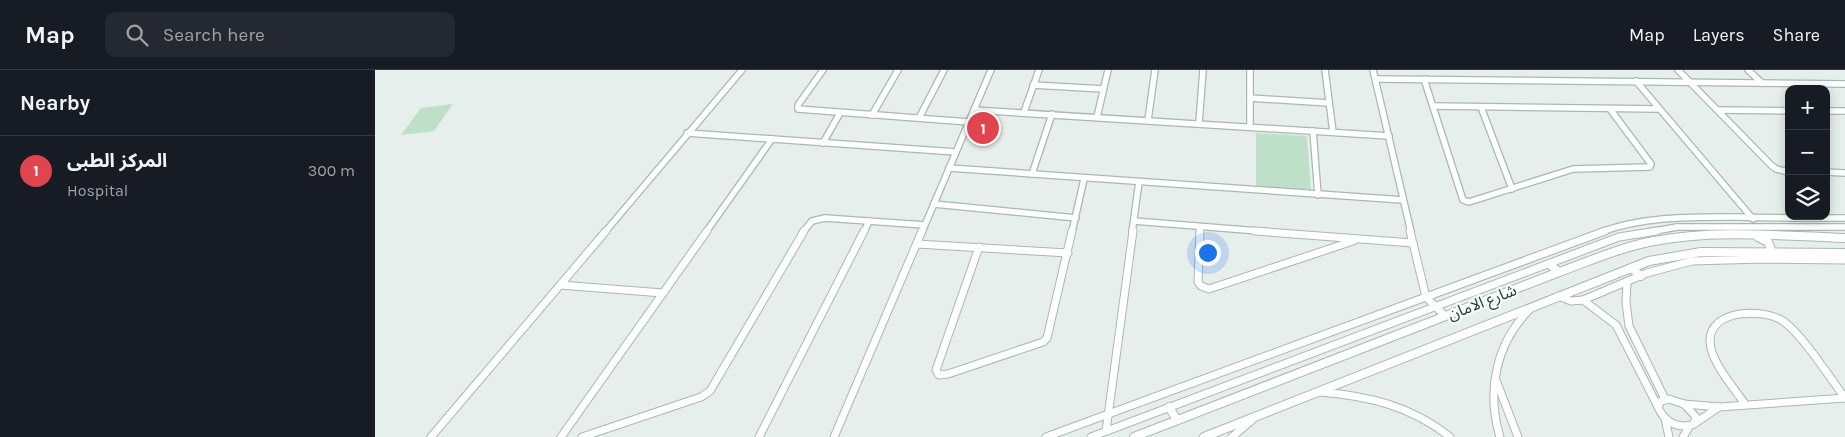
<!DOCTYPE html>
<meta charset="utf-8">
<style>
:root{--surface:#171b24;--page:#242831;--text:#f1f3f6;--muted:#9ea1a6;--line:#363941;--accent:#b45309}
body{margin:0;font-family:Karla,"Noto Sans Arabic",sans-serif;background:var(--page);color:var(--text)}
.controls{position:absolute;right:15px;top:15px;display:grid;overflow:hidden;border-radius:10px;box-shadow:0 2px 12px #0003}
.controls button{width:45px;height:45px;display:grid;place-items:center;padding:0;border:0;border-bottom:1px solid var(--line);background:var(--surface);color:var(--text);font:25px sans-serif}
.you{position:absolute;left:832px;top:182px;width:18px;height:18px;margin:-12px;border:4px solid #fff;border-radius:50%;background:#1a73e8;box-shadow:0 0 0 8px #1a73e833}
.badge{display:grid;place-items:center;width:32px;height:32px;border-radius:50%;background:var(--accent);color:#fff;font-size:16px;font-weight:700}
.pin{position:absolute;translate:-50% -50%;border:2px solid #fff;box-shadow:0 1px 5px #0006}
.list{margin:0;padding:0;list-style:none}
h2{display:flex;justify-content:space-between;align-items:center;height:65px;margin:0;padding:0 20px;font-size:21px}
h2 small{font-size:16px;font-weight:400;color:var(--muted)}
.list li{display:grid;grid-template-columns:32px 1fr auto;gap:15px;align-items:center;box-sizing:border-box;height:70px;padding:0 20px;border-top:1px solid var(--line)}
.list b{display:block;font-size:19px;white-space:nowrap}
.list p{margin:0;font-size:16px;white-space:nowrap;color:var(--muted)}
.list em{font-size:16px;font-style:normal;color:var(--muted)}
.icon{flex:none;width:28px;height:28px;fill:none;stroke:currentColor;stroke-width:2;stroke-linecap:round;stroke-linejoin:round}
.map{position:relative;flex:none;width:1470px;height:367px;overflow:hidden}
header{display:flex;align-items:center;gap:30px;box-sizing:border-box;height:70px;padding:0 25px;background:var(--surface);border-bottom:1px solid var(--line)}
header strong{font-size:24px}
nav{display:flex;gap:28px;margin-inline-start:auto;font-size:18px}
.search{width:350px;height:45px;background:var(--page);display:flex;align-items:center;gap:12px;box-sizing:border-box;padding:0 18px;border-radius:10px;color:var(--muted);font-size:19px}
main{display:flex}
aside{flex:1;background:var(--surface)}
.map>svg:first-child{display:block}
.green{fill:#bfe0c8}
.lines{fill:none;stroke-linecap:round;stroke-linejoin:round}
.minor-far1-casing{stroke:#a8b8b2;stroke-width:8}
.minor-casing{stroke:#a8b8b2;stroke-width:9}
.tertiary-casing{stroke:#a8b8b2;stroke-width:10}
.minor-far1{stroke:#fff;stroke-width:5.5}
.minor{stroke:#fff;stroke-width:7}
.tertiary{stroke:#fff;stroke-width:8}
.labels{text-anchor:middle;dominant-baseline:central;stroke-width:4.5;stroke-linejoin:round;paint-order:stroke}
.street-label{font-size:16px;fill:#24423a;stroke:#f7fbf9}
</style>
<header>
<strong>Map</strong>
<div class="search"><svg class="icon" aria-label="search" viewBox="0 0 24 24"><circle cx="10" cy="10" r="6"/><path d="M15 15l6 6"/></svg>Search here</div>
<nav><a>Map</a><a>Layers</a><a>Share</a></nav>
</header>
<main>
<aside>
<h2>Nearby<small></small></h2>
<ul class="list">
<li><span class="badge" style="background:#e0444e">1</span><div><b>المركز الطبى</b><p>Hospital</p></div><em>300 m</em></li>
</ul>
</aside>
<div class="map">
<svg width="1470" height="367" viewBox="0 0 1470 367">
<rect width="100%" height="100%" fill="#e6efeb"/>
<g class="green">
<polygon points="78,34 59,61 26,65 46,38"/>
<polygon points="881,63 932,66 936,121 881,116"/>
</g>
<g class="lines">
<defs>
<g id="minor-far1">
<polyline points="448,0 423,35 423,39 594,52"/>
<polyline points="875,0 875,57"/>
<polyline points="950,0 958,62"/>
<polyline points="998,0 1036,162"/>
<polyline points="1303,0 1396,95 1401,99 1414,102"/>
<polyline points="1373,0 1387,13"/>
<polyline points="1001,9 1470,14"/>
<polyline points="1049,9 1088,130 1094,132 1198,99 1275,97 1276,94 1235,39"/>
<polyline points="1261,11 1378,149"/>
<polyline points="658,15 728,19"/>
<polyline points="875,28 954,33"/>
<polyline points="1058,36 1283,39"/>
<polyline points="1106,37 1137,119"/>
<polyline points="599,40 1014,66"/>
<polyline points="1343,40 1414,41"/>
<polyline points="1451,41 1470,41"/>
<polyline points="649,42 664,0"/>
<polyline points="497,45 523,0"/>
<polyline points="722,47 733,0"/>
<polyline points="544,48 569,0"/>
<polyline points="773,50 780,0"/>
<polyline points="824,53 828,0"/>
<polyline points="938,61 943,125"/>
<polyline points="312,63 581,82"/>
<polyline points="448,73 465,43"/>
<polyline points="574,98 1028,130"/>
<polyline points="1451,102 1470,103"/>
<polyline points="657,104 677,44"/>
<polyline points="559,134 701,148"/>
<polyline points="759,151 896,162"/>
<polyline points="230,162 367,0"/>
<polyline points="331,162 397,69"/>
<polyline points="428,162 437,151 450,148 550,155"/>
<polyline points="489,162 494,151"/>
<polyline points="547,162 616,0"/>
<polyline points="697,162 709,109"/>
<polyline points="757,162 764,112"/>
<polyline points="825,162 825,157"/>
<path d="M1226,162C1270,146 1317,147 1363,147C1398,148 1434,148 1470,148"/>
<polyline points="1274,162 1302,157 1470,157"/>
</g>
<g id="minor">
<polyline points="825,161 823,212 826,216 834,219 978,171"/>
<polyline points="880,161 1038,173"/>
<polyline points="1035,161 1051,227 1070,246"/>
<polyline points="542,174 693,183"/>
<polyline points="604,177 561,300 564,305 573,304 668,272 672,268 697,161"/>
<polyline points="1252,212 1251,232 1254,256 1290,329"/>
<polyline points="185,215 288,223"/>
<polyline points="1183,226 1196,231 1208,230 1272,203 1317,191 1388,189 1470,190"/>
<polyline points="1208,230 1241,255 1283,337"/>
<polyline points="1121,310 1143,367"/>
<path d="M945,322C994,326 1036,336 1075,367"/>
<path d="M1294,329L1309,334L1321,347L1319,354C1304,360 1289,352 1283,337L1286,331Z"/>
<polyline points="1309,334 1344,337 1470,328"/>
<path d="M1370,334C1359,318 1335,291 1335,271C1335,239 1388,238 1408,251C1427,264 1455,308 1470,328"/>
<polyline points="1290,349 1294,367"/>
<polyline points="1319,354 1344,337"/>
<polyline points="731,361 758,161"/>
<polyline points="56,367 231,161"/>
<polyline points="186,367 332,161"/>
<polyline points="207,367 326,327 335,321 429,161"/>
<polyline points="384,367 489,161"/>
<polyline points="459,367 547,161"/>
<polyline points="671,367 1230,161"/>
<polyline points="716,367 1244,167 1282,161"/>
<polyline points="857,367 877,350"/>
<path d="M1125,367C1111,321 1121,273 1155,239"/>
<polyline points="1308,367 1314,357"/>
</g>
<g id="tertiary">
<polyline points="1383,167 1393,172 1396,179 1393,182"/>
<polyline points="1174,194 1184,202"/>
<polyline points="1256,198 1266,206"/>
<polyline points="794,337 802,350"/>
<path d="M759,367L1184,202C1215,191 1246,177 1279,171C1341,159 1407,166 1470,168"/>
<polyline points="829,367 1274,191 1326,182 1470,183"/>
</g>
</defs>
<use href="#minor-far1" class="minor-far1-casing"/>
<use href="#minor" class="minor-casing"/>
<use href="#tertiary" class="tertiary-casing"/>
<use href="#minor-far1" class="minor-far1"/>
<use href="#minor" class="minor"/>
<use href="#tertiary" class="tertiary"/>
</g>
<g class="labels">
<g class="street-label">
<text transform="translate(1107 232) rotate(-21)">شارع الامان</text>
</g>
</g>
</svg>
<div class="controls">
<button>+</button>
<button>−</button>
<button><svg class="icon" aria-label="layers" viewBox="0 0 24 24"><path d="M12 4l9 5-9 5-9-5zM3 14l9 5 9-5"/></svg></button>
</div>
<div class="you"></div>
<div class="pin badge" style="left:608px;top:58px;background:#e0444e">1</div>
</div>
</main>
